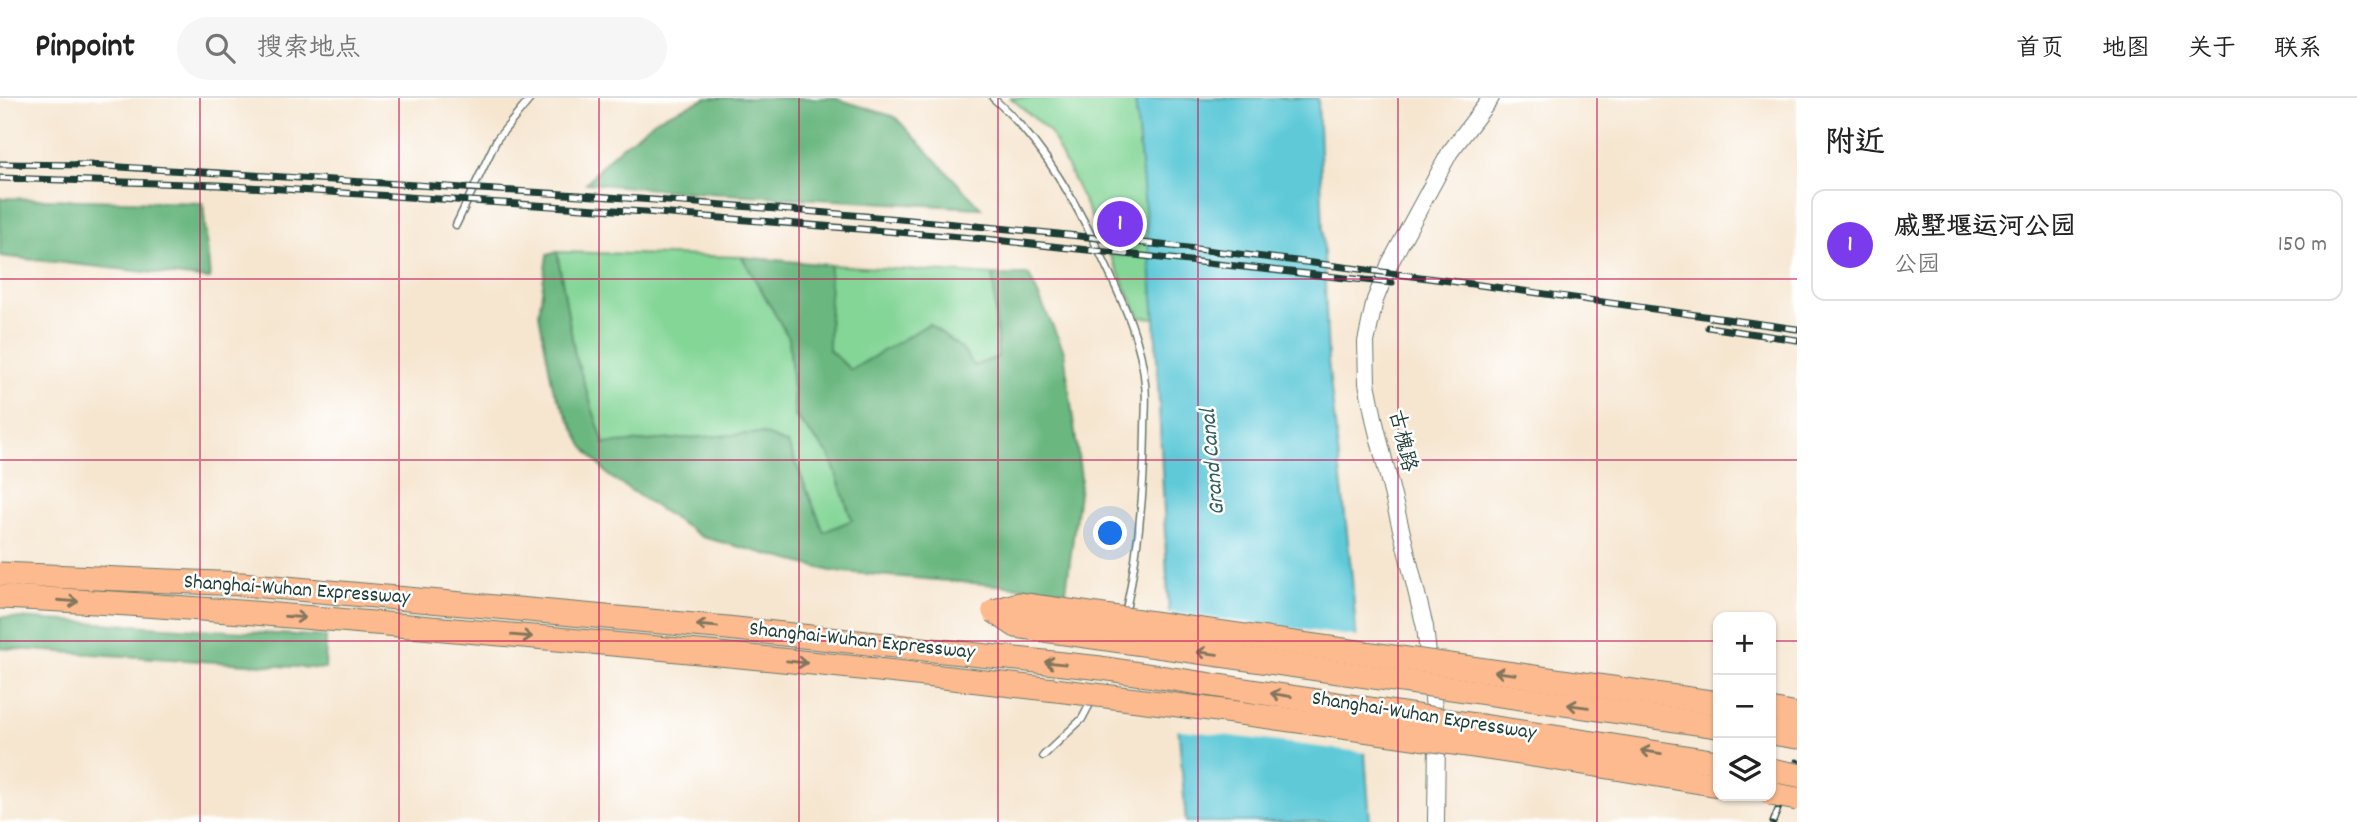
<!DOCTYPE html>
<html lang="zh">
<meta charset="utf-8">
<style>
:root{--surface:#fff;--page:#f6f6f6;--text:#222;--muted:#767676;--line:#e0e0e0;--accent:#7c3aed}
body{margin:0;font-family:Dekko,"LXGW WenKai TC",sans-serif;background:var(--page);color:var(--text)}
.controls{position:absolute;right:21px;bottom:21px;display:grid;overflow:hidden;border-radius:14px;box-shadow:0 2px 5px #0004}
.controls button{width:63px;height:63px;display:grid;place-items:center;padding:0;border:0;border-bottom:2px solid var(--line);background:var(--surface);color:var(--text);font:35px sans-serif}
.you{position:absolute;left:1111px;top:436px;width:24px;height:24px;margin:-18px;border:5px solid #fff;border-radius:50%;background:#1a73e8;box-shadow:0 0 0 10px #1a73e833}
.badge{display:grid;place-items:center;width:46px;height:46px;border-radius:50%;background:var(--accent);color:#fff;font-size:23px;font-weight:700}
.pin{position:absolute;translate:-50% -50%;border:4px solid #fff;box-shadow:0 2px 7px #0006}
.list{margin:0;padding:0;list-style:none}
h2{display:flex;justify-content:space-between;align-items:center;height:91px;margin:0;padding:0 28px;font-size:30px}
h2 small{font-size:23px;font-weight:400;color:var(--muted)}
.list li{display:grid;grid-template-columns:46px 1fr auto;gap:21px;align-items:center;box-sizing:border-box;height:112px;margin:0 14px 14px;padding:0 14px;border:2px solid var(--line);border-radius:14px}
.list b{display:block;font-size:26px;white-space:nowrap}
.list p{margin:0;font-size:23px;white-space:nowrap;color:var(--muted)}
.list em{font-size:23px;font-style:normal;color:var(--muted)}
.icon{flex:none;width:38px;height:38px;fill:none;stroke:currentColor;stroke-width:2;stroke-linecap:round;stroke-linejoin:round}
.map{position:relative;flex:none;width:1797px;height:724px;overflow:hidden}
header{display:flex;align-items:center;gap:42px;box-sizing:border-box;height:98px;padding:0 35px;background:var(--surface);border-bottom:2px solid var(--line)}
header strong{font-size:33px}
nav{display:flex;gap:38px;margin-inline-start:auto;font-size:24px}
.search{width:490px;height:63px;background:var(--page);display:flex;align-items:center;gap:18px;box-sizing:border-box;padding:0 24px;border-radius:38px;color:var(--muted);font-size:26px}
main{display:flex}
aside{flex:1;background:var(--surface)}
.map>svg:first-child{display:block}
.green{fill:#84d697;stroke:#528a66;stroke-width:2}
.forest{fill:#6bb780;stroke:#457a5a;stroke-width:2}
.water{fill:#5ec9d8;stroke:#3e8386;stroke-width:2}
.pier{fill:#f6e6d0}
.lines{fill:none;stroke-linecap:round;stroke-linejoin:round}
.service-casing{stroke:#6a786b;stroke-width:9}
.tertiary-casing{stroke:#6a786b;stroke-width:18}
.motorway-casing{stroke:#6a786b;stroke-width:25}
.service{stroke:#fff;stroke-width:6}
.tertiary{stroke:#fff;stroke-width:16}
.motorway{stroke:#fcba8e;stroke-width:23}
.rail-casing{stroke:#1f3d34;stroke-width:7}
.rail{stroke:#fff;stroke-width:4.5;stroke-dasharray:13;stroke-linecap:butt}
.motorway-bridge-casing{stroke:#6a786b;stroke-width:25;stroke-linecap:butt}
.motorway-bridge{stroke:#fcba8e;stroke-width:23}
.oneway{stroke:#82755c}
.grid{fill:none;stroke:#c2185b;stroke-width:2;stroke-opacity:0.55}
.labels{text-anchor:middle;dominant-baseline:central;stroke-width:5;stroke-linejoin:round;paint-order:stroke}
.street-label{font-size:21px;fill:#1f3d34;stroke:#fff}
.water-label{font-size:23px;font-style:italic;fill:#2f605d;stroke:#fff}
</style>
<header>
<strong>Pinpoint</strong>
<div class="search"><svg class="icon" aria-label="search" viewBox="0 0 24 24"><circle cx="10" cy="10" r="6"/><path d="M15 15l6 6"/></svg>搜索地点</div>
<nav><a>首页</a><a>地图</a><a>关于</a><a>联系</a></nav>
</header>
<main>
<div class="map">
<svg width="1797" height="724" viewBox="0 0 1797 724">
<rect width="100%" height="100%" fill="#fff"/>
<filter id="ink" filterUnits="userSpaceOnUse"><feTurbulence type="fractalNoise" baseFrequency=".0143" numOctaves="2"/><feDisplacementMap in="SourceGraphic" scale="14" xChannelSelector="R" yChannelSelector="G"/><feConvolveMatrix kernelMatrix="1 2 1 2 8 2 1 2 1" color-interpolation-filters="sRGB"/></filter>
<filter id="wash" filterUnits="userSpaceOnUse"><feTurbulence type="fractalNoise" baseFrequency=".00686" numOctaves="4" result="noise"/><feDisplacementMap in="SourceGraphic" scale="28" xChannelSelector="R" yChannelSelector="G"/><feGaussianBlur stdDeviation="1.57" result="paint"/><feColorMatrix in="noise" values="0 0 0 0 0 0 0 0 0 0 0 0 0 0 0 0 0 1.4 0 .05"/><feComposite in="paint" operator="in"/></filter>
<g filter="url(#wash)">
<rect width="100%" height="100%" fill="#f6e6d0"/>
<g class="green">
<polygon points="1011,0 1135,0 1155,220 1140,219 1050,34"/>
<polygon points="557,154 742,159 789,240 795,318 830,358 852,423 824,434 788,346 761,335 604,346 575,257"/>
<polygon points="830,167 993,177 999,259 974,268 962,251 929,226 851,272 829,252"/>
</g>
<g class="forest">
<polygon points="707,0 834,0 895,19 981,110 690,94 586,85 613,56 658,20"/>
<polygon points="0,100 203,105 210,181 0,158"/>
<polygon points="557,154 575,257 604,346 761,335 788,346 824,434 852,422 830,358 795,318 789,240 742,159 830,167 829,252 851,272 929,226 962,251 974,268 998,259 993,177 1029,177 1064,253 1081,380 1066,493 831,473 702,439 609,378 583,348 553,290 539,216 547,157"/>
<polygon points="0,519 326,539 325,571 0,550"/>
</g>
<polygon class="water" points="1135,0 1318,0 1328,263 1352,480 1370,724 1186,724 1168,501 1155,220"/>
<polygon class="pier" points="1165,514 1360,539 1368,655 1175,631"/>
</g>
<g filter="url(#ink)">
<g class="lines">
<defs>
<g id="service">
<path d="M993,0C1045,46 1078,108 1107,170C1124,206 1142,245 1145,286C1147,301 1145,318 1145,333C1144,395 1138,457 1125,517"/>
<polyline points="456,127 497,41 531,0"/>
<polyline points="1043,658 1082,621 1092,602"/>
</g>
<polyline id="tertiary" points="1436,724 1437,637 1425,529 1375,325 1367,285 1366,244 1375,202 1390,165 1450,54 1491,0"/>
<g id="motorway">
<polyline points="1771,612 1797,617"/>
<polyline points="1771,635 1797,639"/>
</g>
</defs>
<use href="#service" class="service-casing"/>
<use href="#tertiary" class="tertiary-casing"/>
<use href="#motorway" class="motorway-casing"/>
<use href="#service" class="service"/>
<use href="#tertiary" class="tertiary"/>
<use href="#motorway" class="motorway"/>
<defs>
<g id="rail">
<path d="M0,66L90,67C385,86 681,100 976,128C1251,153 1524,193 1797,231"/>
<polyline points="0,80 218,87 645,114 986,141 1392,185"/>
<polyline points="1708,229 1797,242"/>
<polyline points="1773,724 1797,664"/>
</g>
</defs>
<use href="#rail" class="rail-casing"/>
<use href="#rail" class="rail"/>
<defs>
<g id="motorway-bridge">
<polyline points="0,476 242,486 727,530 1101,570 1718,664"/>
<path d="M0,499C182,507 364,524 546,540C938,574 1330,621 1718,687"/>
<polyline points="994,513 1016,528 1718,628"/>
<polyline points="994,513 1019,506 1718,605"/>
<polyline points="1771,672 1797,677"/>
<polyline points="1771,696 1797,701"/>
</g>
</defs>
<use href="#motorway-bridge" class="motorway-bridge-casing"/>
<use href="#motorway-bridge" class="motorway-bridge"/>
</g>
<defs><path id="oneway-shaft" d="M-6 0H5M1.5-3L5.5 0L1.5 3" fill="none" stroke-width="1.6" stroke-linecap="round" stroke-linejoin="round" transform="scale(1.75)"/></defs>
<g class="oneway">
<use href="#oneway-shaft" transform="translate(68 503) rotate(4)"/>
<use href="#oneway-shaft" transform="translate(295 519) rotate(4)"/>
<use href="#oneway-shaft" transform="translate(707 528) rotate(-175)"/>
<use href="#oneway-shaft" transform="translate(522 538) rotate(5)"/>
<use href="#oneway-shaft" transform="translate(1207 555) rotate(-172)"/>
<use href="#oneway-shaft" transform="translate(797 564) rotate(6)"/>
<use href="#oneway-shaft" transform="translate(1055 565) rotate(-174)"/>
<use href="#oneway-shaft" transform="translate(1505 575) rotate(-172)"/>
<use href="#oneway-shaft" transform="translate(1281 597) rotate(-171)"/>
<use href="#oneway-shaft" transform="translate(1578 608) rotate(-172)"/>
<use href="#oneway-shaft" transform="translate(1651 654) rotate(-171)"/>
</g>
</g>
<path class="grid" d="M200,0V724M399,0V724M599,0V724M799,0V724M998,0V724M1198,0V724M1398,0V724M1597,0V724M0,181H1797M0,362H1797M0,543H1718M1771,543H1797"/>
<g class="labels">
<g class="street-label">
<text transform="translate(1401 343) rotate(77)">古槐路</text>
<text transform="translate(297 493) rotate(4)">Shanghai-Wuhan Expressway</text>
<text transform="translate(862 544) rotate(6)">Shanghai-Wuhan Expressway</text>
<text transform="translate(1424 619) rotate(9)">Shanghai-Wuhan Expressway</text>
</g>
<g class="water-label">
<text transform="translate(1214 364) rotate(-95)">Grand Canal</text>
</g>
</g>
</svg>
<div class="controls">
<button>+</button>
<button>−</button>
<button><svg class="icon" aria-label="layers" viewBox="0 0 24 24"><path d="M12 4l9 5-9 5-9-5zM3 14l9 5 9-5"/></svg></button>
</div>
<div class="you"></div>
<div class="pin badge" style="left:1120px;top:126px">1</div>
</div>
<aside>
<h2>附近<small></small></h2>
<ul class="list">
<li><span class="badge">1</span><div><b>戚墅堰运河公园</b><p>公园</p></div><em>150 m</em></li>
</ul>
</aside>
</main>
